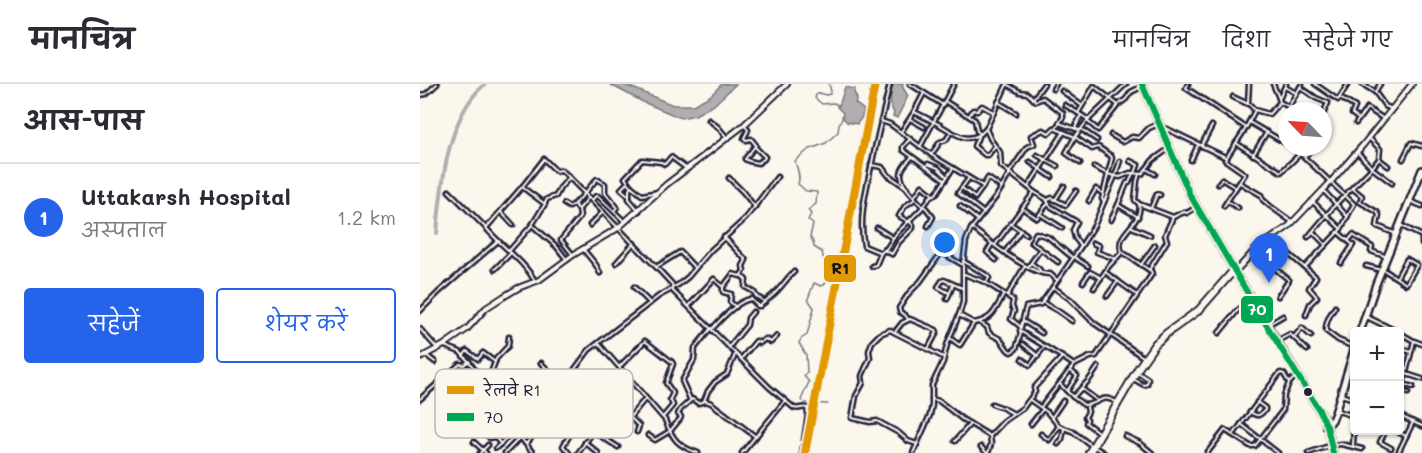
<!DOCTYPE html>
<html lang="hi">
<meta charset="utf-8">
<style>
:root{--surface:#fff;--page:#f7f7f7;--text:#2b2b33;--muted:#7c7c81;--line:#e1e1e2;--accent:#2563eb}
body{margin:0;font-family:Mali,"Playpen Sans Deva",sans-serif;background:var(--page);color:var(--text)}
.controls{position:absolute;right:18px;bottom:18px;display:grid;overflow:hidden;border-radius:6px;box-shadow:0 2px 4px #0004}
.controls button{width:54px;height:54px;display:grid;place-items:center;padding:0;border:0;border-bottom:2px solid var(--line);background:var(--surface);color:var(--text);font:30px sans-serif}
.compass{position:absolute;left:858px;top:18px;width:54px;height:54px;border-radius:50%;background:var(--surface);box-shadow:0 2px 4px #0004;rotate:295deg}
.you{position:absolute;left:525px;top:159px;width:21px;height:21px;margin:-15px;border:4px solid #fff;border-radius:50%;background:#1a73e8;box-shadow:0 0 0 9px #1a73e833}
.badge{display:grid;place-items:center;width:39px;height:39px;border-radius:50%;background:var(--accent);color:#fff;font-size:20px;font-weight:700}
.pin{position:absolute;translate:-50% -50px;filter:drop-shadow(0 2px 3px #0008)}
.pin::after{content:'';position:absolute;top:32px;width:21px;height:18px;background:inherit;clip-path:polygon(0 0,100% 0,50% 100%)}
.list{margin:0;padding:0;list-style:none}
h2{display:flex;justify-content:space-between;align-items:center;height:78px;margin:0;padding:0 24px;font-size:26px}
h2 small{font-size:20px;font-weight:400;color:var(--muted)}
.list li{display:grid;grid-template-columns:39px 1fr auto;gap:18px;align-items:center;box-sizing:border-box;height:108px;padding:0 24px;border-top:2px solid var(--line)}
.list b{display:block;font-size:22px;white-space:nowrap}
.list p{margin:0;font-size:20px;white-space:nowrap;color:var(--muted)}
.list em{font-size:20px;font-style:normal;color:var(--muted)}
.actions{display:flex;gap:12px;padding:18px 24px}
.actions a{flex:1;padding:14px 0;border:2px solid var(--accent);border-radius:6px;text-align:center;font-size:21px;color:var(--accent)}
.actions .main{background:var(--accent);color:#fff}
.map{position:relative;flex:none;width:1002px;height:369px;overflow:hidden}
header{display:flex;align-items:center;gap:36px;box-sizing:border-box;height:84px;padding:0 30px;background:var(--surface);border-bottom:2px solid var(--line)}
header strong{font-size:28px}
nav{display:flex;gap:33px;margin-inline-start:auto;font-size:21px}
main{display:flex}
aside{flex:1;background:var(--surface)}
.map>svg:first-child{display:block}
.water{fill:#b1aeb0;stroke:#787681;stroke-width:1.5}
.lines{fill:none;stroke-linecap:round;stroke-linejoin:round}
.stream{stroke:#787681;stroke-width:1.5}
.river{stroke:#b1aeb0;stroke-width:4}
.minor-casing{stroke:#22223b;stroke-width:7}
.tertiary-casing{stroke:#22223b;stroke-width:8}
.primary-casing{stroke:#22223b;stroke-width:10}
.trunk-casing{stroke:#22223b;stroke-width:10}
.minor{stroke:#fbf7ec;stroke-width:2}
.tertiary{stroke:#fbf7ec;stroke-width:4}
.primary{stroke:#fbf7ec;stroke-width:5}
.trunk{stroke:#fbf7ec;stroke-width:6}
.bus-1-casing{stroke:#fbf7ec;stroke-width:10}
.bus-1{stroke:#00a651;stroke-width:6}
.rail-1-casing{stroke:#fbf7ec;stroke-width:12}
.rail-1{stroke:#e29906;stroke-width:8}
.bus-dot{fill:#22223b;stroke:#fbf7ec;stroke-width:2}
.key{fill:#fbf7ec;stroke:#bab7b7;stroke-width:1.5}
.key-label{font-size:16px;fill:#22223b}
.line-badge{stroke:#fbf7ec;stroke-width:2}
.badge-label{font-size:16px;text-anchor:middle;font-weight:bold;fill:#fff}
.pale-badge-label{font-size:16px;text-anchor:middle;font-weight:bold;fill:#111}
</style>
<header>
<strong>मानचित्र</strong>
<nav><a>मानचित्र</a><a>दिशा</a><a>सहेजे गए</a></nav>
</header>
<main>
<aside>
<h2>आस-पास<small></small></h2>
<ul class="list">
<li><span class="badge">1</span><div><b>Uttakarsh Hospital</b><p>अस्पताल</p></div><em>1.2 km</em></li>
</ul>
<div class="actions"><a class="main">सहेजें</a><a>शेयर करें</a></div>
</aside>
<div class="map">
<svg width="1002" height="369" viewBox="0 0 1002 369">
<rect width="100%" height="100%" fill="#fbf7ec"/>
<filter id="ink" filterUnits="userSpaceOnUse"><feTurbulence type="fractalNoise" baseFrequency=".0167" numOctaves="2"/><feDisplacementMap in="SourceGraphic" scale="12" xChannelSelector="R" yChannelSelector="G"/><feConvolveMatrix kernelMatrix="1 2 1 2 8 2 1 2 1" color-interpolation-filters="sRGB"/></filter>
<g filter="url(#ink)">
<g class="water">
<polygon points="189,0 203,0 253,21 273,21 290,12 302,0 316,0 294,21 275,31 261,34 223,18"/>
<path d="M473,0H483L482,2L488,12L477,34L473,32L474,29C468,19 471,11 473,0Z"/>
<polygon points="425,3 435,5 434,8 437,15 435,19 444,26 442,33 437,40 427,38 422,33 423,29 417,23 420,19"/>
</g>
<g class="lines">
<g class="stream">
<polyline points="409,0 411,7 410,10 406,11 399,9 396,11 395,14 402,20 414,19 419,22"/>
<path d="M383,317L381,316L389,298L384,292L387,288L386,271L379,259L381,255L387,251L394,224L388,215L389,212L394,199L401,202L404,201L409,194L403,187L405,181L402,168L394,163L393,158L390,153L393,140L388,136L391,130L388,126L396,120L397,108L386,107L378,100C381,92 377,84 375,77L388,66L406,59L418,48L419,40L423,33"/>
<polyline points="385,319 408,320"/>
</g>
<path class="river" d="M17,149C21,102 27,32 65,0"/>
<defs>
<g id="minor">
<polyline points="490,0 523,21"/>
<polyline points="768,0 766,4 825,43"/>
<polyline points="829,0 828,19 835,26"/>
<polyline points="853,0 859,14"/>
<polyline points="895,0 918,16 928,0"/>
<polyline points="942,0 955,8 965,22 972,25"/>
<polyline points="588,1 600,8 607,9 616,17 623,14 643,29 643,33 636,44"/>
<polyline points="865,3 876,9"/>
<polyline points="880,3 896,14 908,19 903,30"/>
<polyline points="633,5 636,0"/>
<polyline points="642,7 661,21"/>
<polyline points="955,8 960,0"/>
<polyline points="0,11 6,10 17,0"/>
<polyline points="813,13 828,20"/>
<polyline points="920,14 935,23 932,30 939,35"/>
<polyline points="613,15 624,0"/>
<polyline points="526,18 555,36 557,47 561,50"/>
<polyline points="578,18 596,29"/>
<polyline points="860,18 876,27"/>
<polyline points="645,21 658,29"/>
<polyline points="869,22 882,0"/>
<path d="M494,28C503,32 512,37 520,41C536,51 550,62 566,45"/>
<polyline points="549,32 553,26 557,27 562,22 573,28"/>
<polyline points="490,35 504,43"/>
<polyline points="289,36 298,43 307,54"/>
<polyline points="669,36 658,29 674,2 698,21"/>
<polyline points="461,37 470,40 513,72 561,101 563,102 568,94 582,104"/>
<polyline points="667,37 678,46 698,21 706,15 711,8 721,3"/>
<polyline points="829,38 867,60"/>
<polyline points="639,39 659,46"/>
<polyline points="936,39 947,24 964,35"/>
<polyline points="324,41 328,46 324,54 326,56 331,55 336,61 325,75 329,77 338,79 344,75 345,73 335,63"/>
<polyline points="655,44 661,31"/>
<polyline points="661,45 677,56"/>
<polyline points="481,48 494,28 504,9"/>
<polyline points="691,51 703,58 712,53 719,54 729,44 736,41 747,45 807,74"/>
<polyline points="558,53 554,62 565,71 568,71 575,62"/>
<polyline points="490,55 483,63 483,66 525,96"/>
<polyline points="816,59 861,88 880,70"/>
<polyline points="781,62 792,42"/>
<polyline points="500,63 534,0"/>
<polyline points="871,63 883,72 934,120 921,145 885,183"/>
<polyline points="938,69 952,84 972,99"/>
<polyline points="511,71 520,58 526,56 531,48"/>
<polyline points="617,71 637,82"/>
<polyline points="833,71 847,48"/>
<polyline points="885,72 893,63"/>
<polyline points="959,75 968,82"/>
<polyline points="983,75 991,59 1002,62"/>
<polyline points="771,76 778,61"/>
<polyline points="710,77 718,81 715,89"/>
<polyline points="610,78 632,93"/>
<polyline points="660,79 646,69 655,53 672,65 678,63 691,72 692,74 688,90 695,92 700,77"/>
<polyline points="451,81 462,83 468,91 487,104"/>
<polyline points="506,82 508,80 518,84 527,93"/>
<polyline points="674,83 688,90 682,115 684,118"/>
<polyline points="726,85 735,90"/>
<polyline points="589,89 607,63 614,60 611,52 623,46 629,49 634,44 655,53 667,37 706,0"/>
<polyline points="590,89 614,108 626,115 630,122 657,138 653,146 655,154 661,162"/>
<polyline points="719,90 717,97 715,116 719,120 753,133 764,128 767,129 775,124"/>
<polyline points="309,94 323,108 335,123"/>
<polyline points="549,94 538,109 564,129"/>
<polyline points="208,98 201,105 209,112"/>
<polyline points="820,99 841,111 843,116 850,122 872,138"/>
<polyline points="798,100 802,95 803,96 816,104"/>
<polyline points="211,102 222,111 238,108"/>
<path d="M102,103L124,75L136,87L141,86L145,89L238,185L252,200L253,207L349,303L374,324C379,326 382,322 387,324L388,330L382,369"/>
<polyline points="608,103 644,48"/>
<polyline points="542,104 555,114 563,103"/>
<polyline points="932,104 942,112 940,118 957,128 959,131 957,142 974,149"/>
<polyline points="903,106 927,132"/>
<polyline points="29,107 66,144"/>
<polyline points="494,113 502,102 512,110"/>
<polyline points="172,116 176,112 178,112 205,138"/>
<polyline points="628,116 632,114 646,121 656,107"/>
<polyline points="635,116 644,102"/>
<polyline points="669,117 676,105 682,109"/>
<polyline points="807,117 818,124"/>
<polyline points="892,117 920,144"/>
<polyline points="992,118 1002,122"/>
<polyline points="125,119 127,115 136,112 140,104 149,94"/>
<path d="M144,120L149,123C157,121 169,103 177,95L185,100V109L197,123L194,127"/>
<polyline points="155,121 158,125 160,124 169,113"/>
<polyline points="698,121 707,99 709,99 713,89"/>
<polyline points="504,122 510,113 516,110 533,84"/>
<polyline points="540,122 558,136"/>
<polyline points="804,122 825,90 805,76 826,44 835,26 849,30 860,18 859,15 866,0"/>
<polyline points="505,123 513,133 508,142"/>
<polyline points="602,124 617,134 625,123 628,120"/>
<polyline points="731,124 737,110 740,111"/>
<polyline points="219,127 209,115 209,106 211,102 205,94 222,76 241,78 245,80 251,73 267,85"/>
<polyline points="81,128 93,141"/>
<polyline points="620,130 642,144"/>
<polyline points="691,136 698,121 718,133"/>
<polyline points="489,138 479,132 485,122 495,115"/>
<polyline points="591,140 606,150"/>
<polyline points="112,141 136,162 147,176"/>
<polyline points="170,141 183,128"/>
<polyline points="982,142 1002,152 1002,160"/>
<polyline points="712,143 730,151"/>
<polyline points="457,144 473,154"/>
<path d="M552,144C569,157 610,191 630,190L637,196"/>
<polyline points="893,148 906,161"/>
<polyline points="918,148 933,161 921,179"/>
<polyline points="518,153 525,160 522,168"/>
<polyline points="888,153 916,120 952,84 959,75 960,65 949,54"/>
<polyline points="852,155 864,166 896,193 889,204 897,213 890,220 886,231"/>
<polyline points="928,157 933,151 952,163 951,167 967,173"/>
<polyline points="673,159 679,162 677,168 696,175"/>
<polyline points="572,160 567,168 576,176"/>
<polyline points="575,161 614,108"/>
<polyline points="163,165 176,181 180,189"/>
<polyline points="464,166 472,170 479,158 493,144 493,141 489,137"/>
<polyline points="835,166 843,171 846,177 869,196 858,212"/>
<path d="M89,167L112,141L125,120L102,103L66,144C81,162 103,176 115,197"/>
<polyline points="585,168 601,146"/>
<path d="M461,169L467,164L476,150L503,123C496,114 481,103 481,90C481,84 488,77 492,73"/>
<polyline points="153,171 141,156 160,133 159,125"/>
<polyline points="654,173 668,182"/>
<polyline points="543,177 568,192 569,194 566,198"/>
<polyline points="638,178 611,158 616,149 628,153 653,174"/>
<polyline points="196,179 214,159"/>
<polyline points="611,179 619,185 621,188"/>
<polyline points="721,181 735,161"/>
<path d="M452,182L456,181L461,169L444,162C438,133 447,103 453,74C458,49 464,25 470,0"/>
<polyline points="946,182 962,186"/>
<polyline points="236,183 260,168 275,184"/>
<polyline points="608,183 620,166"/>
<polyline points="75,185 91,169"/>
<polyline points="729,186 747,157 745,151 753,133"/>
<polyline points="964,186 986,200 997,181 987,175 977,193"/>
<polyline points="685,188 717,211"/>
<polyline points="544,190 565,198 593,216 592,222 594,227 591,235 601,243"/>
<polyline points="321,191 326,196 325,203 334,208 336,212 345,218"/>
<polyline points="663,198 670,188 681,194"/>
<polyline points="214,203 230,219"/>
<polyline points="253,203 258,201 268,193 290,167 326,134 357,93"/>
<polyline points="303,203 303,208 311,210 310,218 316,223"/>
<polyline points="633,203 650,215 674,239 723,273"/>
<polyline points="674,204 689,182 702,168"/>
<polyline points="529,209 518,203 522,197 524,196 542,204"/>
<polyline points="587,212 605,182"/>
<polyline points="687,212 698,197"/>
<polyline points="527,215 533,201"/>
<polyline points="622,218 638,227 652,237"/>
<polyline points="269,222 294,195 303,203 313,190 320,192 324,187 323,182 326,176 304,153"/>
<path d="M915,223C910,230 905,238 906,247L918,256L934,263"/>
<polyline points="0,227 19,208 78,157"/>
<path d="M539,231L554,239C573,236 575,226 584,210"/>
<polyline points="945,232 978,248"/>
<polyline points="488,235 485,231 480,228 479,224 489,209 500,198 521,169 524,170 543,181"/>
<polyline points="603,237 622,249"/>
<polyline points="559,238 567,243 569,249 580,255 588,266 591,268 596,265 601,249"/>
<polyline points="849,240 863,232"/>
<polyline points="0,245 16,263"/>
<path d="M292,245C300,236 319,216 331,215L338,222H340C345,217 351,213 356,208C363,201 367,194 374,188"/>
<polyline points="475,248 482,239 490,235 516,246 517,248 508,265"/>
<polyline points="799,249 817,227 830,217"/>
<polyline points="980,249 994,257 981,308"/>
<polyline points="874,253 882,244 891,252"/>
<polyline points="530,254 538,260 540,261 554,239"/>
<polyline points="859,256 870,250 887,266"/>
<polyline points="994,257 1002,260"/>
<path d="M179,260L245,336C253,356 258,362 278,369"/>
<polyline points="603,260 618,272"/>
<polyline points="25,262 40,268 50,279 57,289 73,319 113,369"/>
<polyline points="309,263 327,241 328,234 333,228"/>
<polyline points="980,264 991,268"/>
<polyline points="6,271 15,278"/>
<polyline points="43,272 47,267 58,275 63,269 75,278"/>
<polyline points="642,273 600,247 606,223 621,220 656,170 674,142 695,92 700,93 710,89 722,90 733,76 747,66"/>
<polyline points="321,275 336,257 340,259 345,255 351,258 357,252"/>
<polyline points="602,275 610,281 624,263"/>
<polyline points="121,279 143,301 162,315 165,321 167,329 158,340"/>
<polyline points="200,282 225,257 252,278 253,280 246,299 253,309 250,315 253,321 243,333"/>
<polyline points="980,288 1002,295"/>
<polyline points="129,289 113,306 132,322"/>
<polyline points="28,290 34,297 57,311"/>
<polyline points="715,296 724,301 727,300 728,295 719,289"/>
<polyline points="63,300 70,292 76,275 88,262 89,253"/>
<path d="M640,300L653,313L664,321C681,321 679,308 698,319"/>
<polyline points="982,300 993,303"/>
<polyline points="662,305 678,317"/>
<polyline points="647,307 657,292 651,287"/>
<polyline points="980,307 988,309"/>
<polyline points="921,311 934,315"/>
<polyline points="653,313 669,296 678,283"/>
<polyline points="0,315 40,280 44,281 49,277"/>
<polyline points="270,315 262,297 274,276 275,264 291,244"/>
<polyline points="512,315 519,317 542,335 570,352 571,360 568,369"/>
<polyline points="610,316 627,328 639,342 652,347 672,362"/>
<polyline points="51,317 60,308 65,305"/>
<polyline points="284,317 288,307 295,298 307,290 315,271"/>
<polyline points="572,320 583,324 594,330"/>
<polyline points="621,323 654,281"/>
<polyline points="667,323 668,328 665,333 667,336 666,339 678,348"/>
<polyline points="58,325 70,315"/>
<polyline points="918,327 934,332"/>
<path d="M830,328C838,333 839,332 845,326V324L837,318"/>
<polyline points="167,329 181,339"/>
<polyline points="126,332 149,342 158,340 163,341 198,363"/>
<polyline points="980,332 1002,342"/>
<polyline points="632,333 643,317"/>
<polyline points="125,335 137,344 142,343 144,340"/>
<polyline points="611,340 623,325"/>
<polyline points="821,340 858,369"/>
<polyline points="966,346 960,358 971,364"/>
<polyline points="974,346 986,352"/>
<polyline points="217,348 219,342 210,333 225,315"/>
<polyline points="65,349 70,354 74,352 81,360"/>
<polyline points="621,350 629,356 639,342"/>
<polyline points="228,351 235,356 250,347 260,335 261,333 258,330 261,325 272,315 278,319 286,317 291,319 336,353"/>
<polyline points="813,351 859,290 861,289 864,290 869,299"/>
<path d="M570,352L584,337L603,324L615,308L614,304L642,273L654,281L670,273L676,272L732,190L731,187L702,168C693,149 724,140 719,120"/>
<polyline points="705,352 720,359 732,369"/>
<polyline points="535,357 550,340"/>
<polyline points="54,358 66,369"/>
<polyline points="165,358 178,369"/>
<polyline points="105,359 107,359 126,336"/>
<polyline points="497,360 488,357 479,349 457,337 450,338 432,334 436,312 443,299 442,292 450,274 449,267 452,258 460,250 470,246 523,273"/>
<polyline points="638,360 642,355 644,345"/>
<polyline points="933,362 934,342"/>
<polyline points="561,363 567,369"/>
<polyline points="76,364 95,346"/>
<polyline points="676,364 684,369"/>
<polyline points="60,369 68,361"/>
<polyline points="85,369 114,339 125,332 132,322 143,301 169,266 239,212 252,205"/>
<polyline points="149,369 143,362 151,349 151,342"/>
<polyline points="158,369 173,348"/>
<polyline points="322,369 365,317"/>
<polyline points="493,369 510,331 512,321 512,301 523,278 527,261 540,228 543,218 543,181 546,157 551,145 576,113 589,91 589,88 581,82 580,68 571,56 566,45 587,0"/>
<polyline points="787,369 805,346 830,362 835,362 863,326 864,311 869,299 877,291"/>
<polyline points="888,369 912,361 921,360 942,365"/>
<polyline points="978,369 993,338"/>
</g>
<g id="tertiary">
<polyline points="815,188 835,166 869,142 908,101 943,61 992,0"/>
<polyline points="0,274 24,261 47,245 66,224 83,213 98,204 119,196 153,171 198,144 247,100 324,41 367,0"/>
</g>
<g id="primary">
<polyline points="814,186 903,333 908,346 913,369"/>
<polyline points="940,248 956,200 1002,86"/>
<polyline points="906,343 912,336 915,329 934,266"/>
</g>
<polyline id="trunk" points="669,369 719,283 735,260 747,249 779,226 814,186 770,111 722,0"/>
</defs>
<use href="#minor" class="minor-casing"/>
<use href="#tertiary" class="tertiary-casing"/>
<use href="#primary" class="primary-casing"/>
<use href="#trunk" class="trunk-casing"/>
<use href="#minor" class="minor"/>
<use href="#tertiary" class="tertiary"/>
<use href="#primary" class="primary"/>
<use href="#trunk" class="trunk"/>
<defs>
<polyline id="bus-1" points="722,0 770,111 847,242 899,326 907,342 913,369"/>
</defs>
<use href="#bus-1" class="bus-1-casing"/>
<use href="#bus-1" class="bus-1"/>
<defs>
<polyline id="rail-1" points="385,369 455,0"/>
</defs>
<use href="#rail-1" class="rail-1-casing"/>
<use href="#rail-1" class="rail-1"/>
</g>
</g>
<circle class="bus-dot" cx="888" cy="308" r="5"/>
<rect x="15" y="285" width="198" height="69" rx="9" class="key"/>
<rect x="27" y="302" width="27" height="8" fill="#e29906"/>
<rect x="27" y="329" width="27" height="8" fill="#00a651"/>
<g class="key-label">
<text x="64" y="312">रेलवे R1</text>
<text x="64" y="339">70</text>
</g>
<g class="line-badge">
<rect x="403" y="170" width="34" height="29" rx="6" fill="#e29906"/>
<rect x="820" y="211" width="34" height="29" rx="6" fill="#00a651"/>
</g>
<g class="badge-label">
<text x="837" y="231">70</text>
</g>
<g class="pale-badge-label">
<text x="420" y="190">R1</text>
</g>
</svg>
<div class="controls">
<button>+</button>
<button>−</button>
</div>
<svg class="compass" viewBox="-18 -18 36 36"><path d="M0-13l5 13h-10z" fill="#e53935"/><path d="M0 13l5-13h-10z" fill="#7c7c81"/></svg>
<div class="you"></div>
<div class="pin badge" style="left:849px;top:199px">1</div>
</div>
</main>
